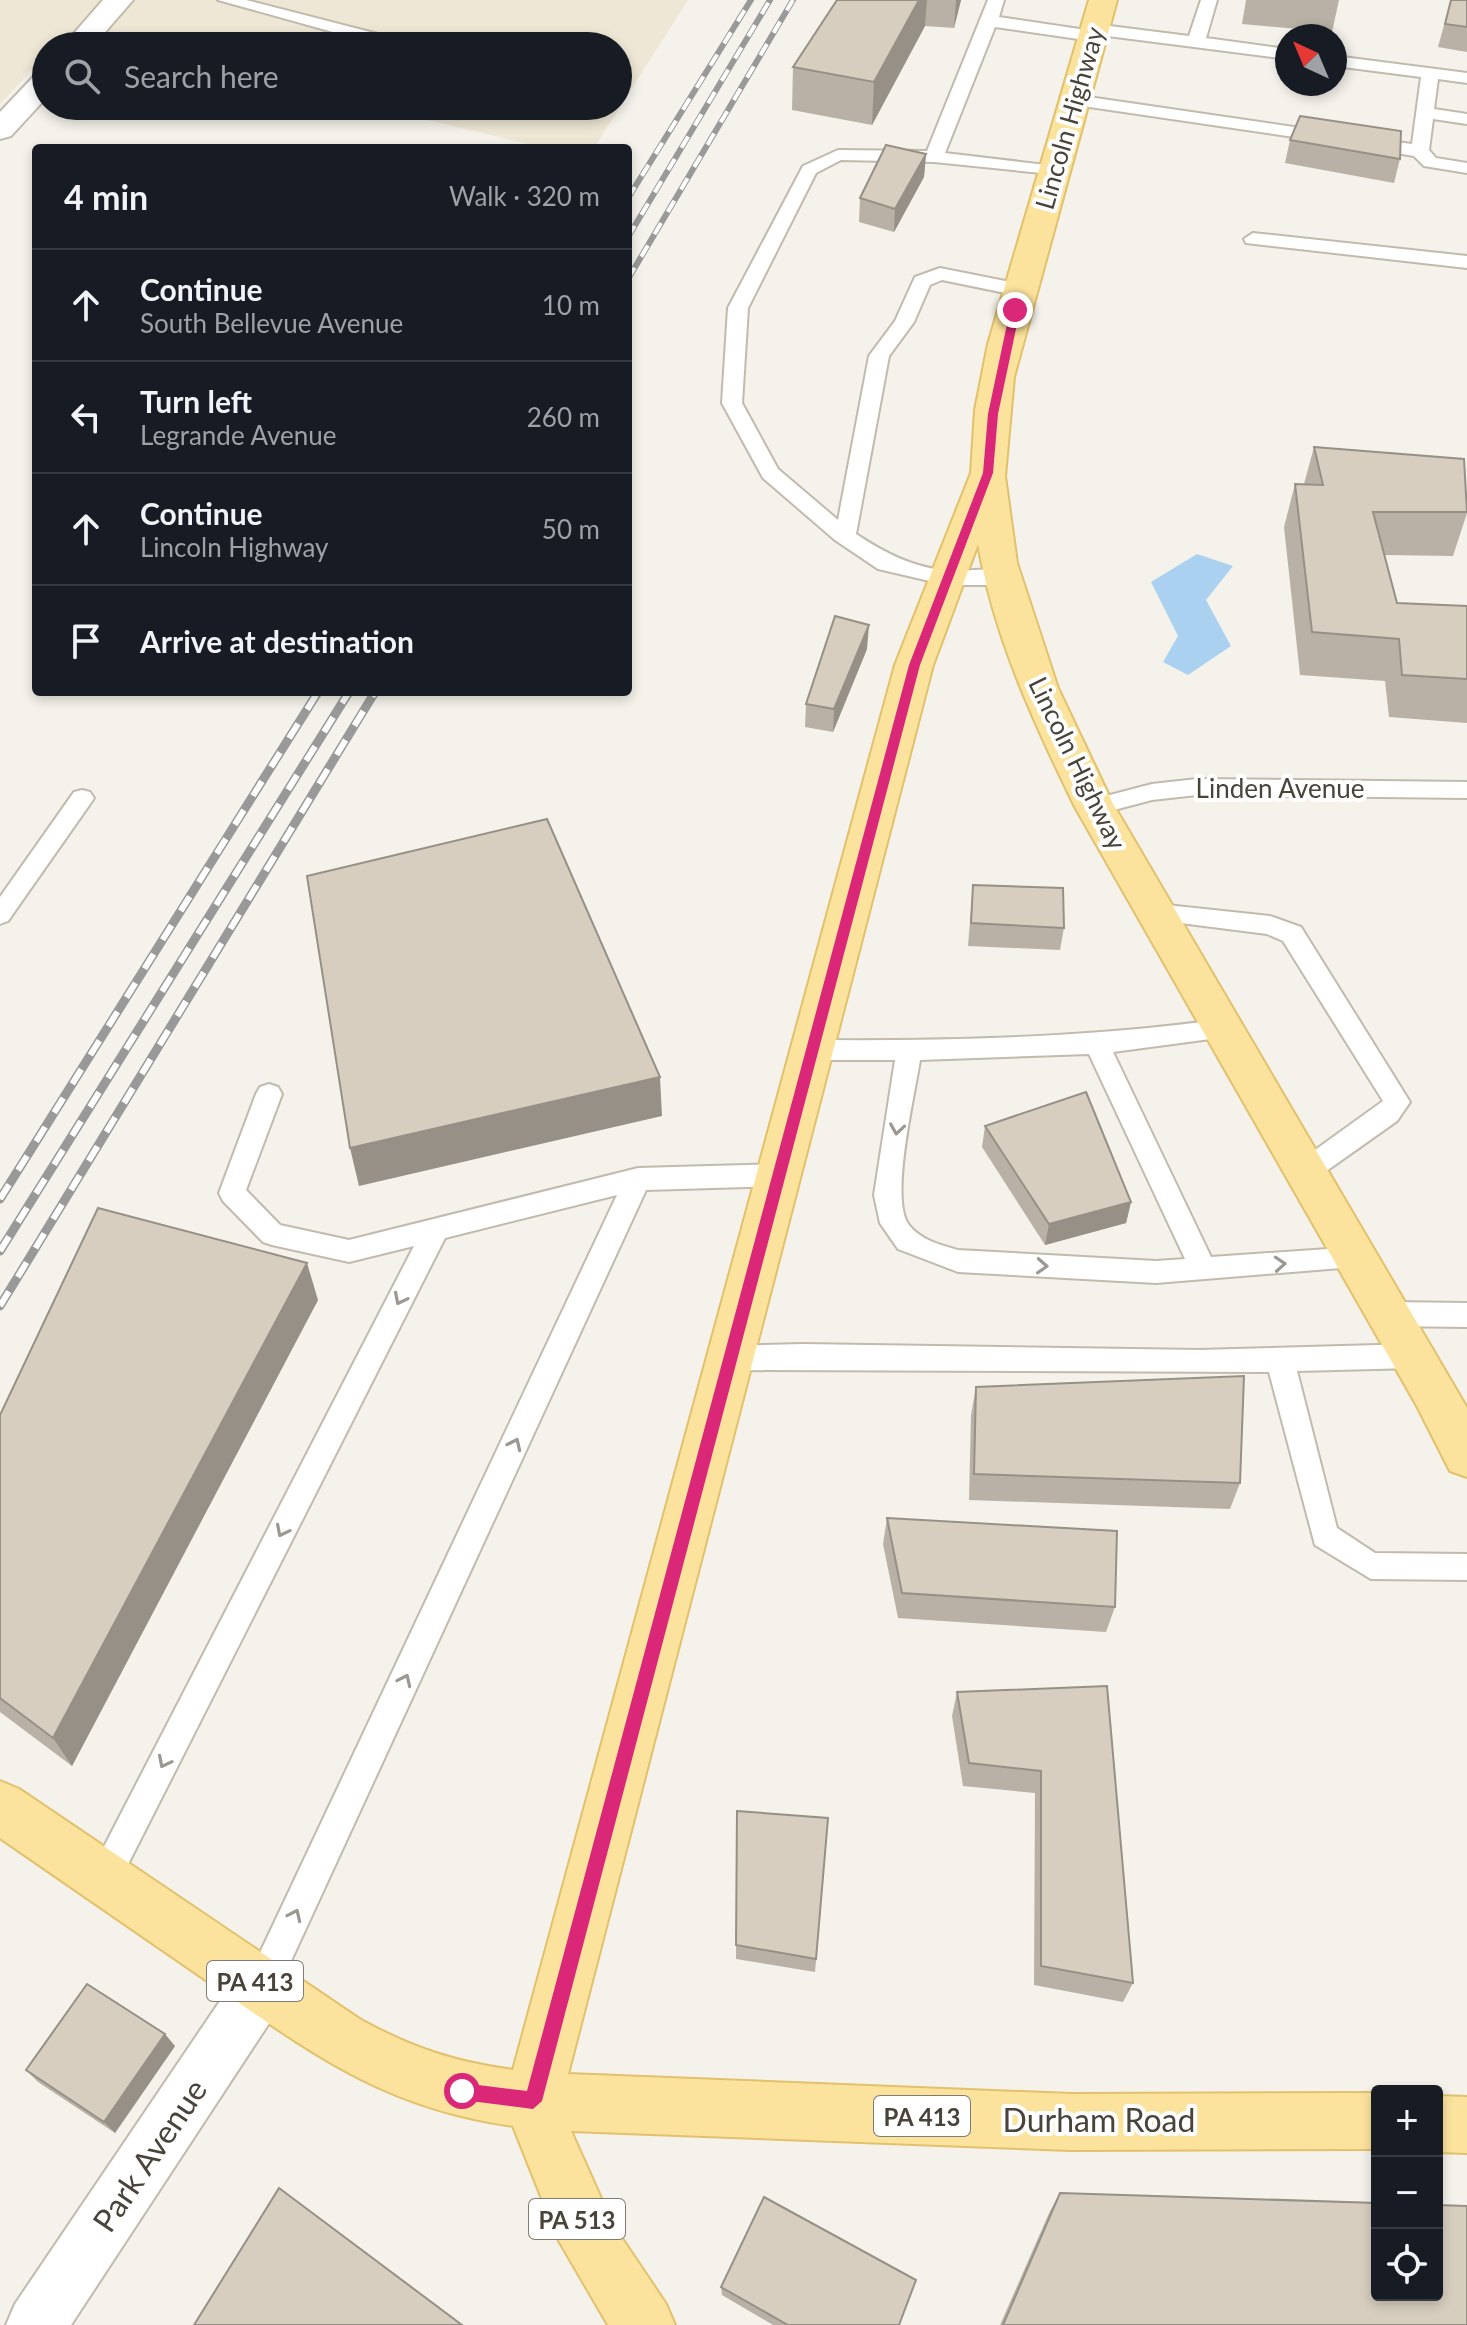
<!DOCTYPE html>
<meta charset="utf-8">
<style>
:root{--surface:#171b24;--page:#242831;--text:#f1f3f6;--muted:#9ea1a6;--line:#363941}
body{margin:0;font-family:Lato,sans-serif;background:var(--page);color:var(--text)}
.controls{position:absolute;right:24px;bottom:24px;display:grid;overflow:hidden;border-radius:8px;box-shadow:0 4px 12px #0003}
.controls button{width:72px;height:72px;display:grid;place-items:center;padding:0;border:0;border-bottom:2px solid var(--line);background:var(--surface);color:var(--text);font:40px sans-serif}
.compass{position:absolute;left:1275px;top:24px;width:72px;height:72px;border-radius:50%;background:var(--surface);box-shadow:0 4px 12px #0003;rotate:316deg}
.stop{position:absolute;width:24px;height:24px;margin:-18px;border:6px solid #db2777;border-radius:50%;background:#fff}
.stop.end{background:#db2777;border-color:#fff;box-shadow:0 2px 8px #0008}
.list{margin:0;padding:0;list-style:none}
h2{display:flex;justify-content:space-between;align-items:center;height:104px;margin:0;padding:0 32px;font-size:34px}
h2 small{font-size:26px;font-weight:400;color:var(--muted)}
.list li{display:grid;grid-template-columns:52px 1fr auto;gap:24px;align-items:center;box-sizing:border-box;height:112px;padding:0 32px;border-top:2px solid var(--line)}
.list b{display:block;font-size:30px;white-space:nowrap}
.list p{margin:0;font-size:26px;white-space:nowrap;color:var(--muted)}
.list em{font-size:26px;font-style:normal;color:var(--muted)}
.icon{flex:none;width:44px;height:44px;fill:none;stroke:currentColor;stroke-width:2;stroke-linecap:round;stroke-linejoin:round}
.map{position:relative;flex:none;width:1467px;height:2325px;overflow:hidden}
.search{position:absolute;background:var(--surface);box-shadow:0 4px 12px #0003;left:32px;top:32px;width:600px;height:88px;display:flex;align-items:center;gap:20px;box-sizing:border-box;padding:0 28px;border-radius:44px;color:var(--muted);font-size:30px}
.panel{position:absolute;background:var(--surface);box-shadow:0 4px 12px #0003;left:32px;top:144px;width:600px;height:552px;border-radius:8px}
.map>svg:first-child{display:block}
.education{fill:#eee7d5}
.water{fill:#aad2f0}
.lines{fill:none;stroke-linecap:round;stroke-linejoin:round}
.lane-casing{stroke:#c1baad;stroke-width:4}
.street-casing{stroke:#c1baad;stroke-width:4}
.primary-casing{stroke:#e2c16c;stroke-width:4}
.lane{fill:#fff;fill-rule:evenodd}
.street{fill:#fff;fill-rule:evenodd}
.primary{fill:#fce39d;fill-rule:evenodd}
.rail-far1-casing{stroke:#999;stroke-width:6}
.rail-casing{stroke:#999;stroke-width:9}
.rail-far1{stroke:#fff;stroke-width:4;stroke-dasharray:13;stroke-linecap:butt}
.rail{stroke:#fff;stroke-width:6;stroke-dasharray:17;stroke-linecap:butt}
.wall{fill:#b9b1a5}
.shaded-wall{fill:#969086}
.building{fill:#d7cec0;stroke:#969086;stroke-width:2}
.oneway{stroke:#9b9892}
.route{fill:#db2777}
.labels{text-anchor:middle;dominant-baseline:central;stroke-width:8;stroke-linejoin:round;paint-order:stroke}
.shield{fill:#fff;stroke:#807b74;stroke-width:2}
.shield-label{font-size:24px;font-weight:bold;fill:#494339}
.street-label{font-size:26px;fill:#494339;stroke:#fff}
.near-street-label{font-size:32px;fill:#494339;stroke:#fff}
</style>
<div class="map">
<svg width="1467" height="2325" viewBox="0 0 1467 2325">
<rect width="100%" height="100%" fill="#f5f2eb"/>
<polygon class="education" points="0,0 688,0 594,148 544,148 370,106 618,106 618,46 121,46 67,33 55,46 46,46 46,55 0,104"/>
<polygon class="water" points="1197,554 1233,566 1206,600 1231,646 1188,675 1163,662 1178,636 1151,582"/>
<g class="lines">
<defs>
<g id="lane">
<polygon points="218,0 246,0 409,42 412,46 383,46"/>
<path d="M988,0H1004L999,17L1086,30L1094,24L1189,36L1201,0H1217L1206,38L1287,49V59L1100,35L1092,41L995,27L945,153L1055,166L1061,167V175L934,162L841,160L816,173L748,308L742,403L778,469L838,520L869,356L895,321L915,277L940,268L1020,284L1030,290L1020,296L942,280L930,285L914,322L889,356L856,534C885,553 912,567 948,571C965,573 1003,563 1014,578L1003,585H947L878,569L835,540L763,478L722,403L728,308L803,166L838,150L927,151Z"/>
<polygon points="1335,56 1467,73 1467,83 1438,79 1434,109 1467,114 1467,124 1433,119 1429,150 1436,158 1467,163 1467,173 1424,166 1414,156 1361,147 1358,143 1367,138 1412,144 1421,77 1335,66"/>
<polygon points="1075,95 1328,132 1337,137 1328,142 1069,104 1066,100"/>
<polygon points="1253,233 1467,256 1467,268 1246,243 1244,239"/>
<polygon points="1197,779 1467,782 1467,798 1197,795 1152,800 1095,815 1087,813 1083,807 1087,801 1152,784"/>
<polygon points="82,790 90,792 94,798 90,804 8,921 0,924 0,897 74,792"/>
<polygon points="1157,904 1270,916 1301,927 1410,1102 1397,1121 1315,1179 1306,1182 1297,1179 1293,1171 1297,1163 1383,1101 1283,941 1267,934 1149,919 1145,913 1149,907"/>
<path d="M1224,1019L1233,1022L1236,1029L1233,1036L1113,1052L1211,1257L1357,1247L1366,1250L1370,1258L1366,1266L1156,1283L958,1272L898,1249L880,1223L874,1195L895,1060H812L803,1057L799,1050L803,1043L812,1040C950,1041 1087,1038 1224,1019ZM1089,1054L1185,1259L1156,1261L958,1250C940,1245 921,1240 909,1225C889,1200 915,1094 920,1060Z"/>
<polygon points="269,1084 278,1087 282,1094 246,1190 280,1225 349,1240 638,1168 779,1164 788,1167 792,1175 788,1183 779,1186 646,1190 274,1998 262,2002 250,1998 246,1986 250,1974 617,1195 445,1238 115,1890 104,1895 93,1890 88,1879 93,1868 414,1246 349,1262 272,1245 263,1242 223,1201 219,1193 256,1094 260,1087"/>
<polygon points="1390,1302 1467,1303 1467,1327 1390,1326 1380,1322 1376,1314 1380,1306"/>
<polygon points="803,1344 1199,1350 1414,1344 1424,1348 1428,1356 1424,1364 1414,1368 1297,1371 1337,1528 1375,1553 1467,1554 1467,1580 1371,1579 1315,1545 1269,1372 730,1370 720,1366 716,1358 720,1350 730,1346"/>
</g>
<g id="street">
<polygon points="103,0 133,0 93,46 63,46"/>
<polygon points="46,71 46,98 11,136 0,139 0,112 36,74"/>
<polygon points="262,1958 281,1967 290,1986 281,2005 71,2325 6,2325 15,2304 243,1967"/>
</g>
<g id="primary">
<path d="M1089,0H1117L1014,377L1005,476L1017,563L1058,688L1113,804L1467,1408V1477L1450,1471L1417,1406L1075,807C1034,723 994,637 978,544L933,665L568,2074L1071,2094L1377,2093V2149L1071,2150L571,2131L613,2225L666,2304L675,2325H608L558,2239L513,2126C379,2107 308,2050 200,1976C133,1930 67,1884 0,1838V1781L19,1789L361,2020C413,2048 454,2062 513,2070L895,665L971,473L975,410L988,344Z"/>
<polygon points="1437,2096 1467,2097 1467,2153 1437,2152"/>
</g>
</defs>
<use href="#lane" class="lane-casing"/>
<use href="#street" class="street-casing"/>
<use href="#primary" class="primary-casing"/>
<use href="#lane" class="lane"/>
<use href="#street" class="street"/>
<use href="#primary" class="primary"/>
<defs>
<g id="rail-far1">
<polyline points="628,198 751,0"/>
<polyline points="628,237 770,0"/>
<polyline points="628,279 793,0"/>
</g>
<g id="rail">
<polyline points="0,1199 318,692"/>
<polyline points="0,1251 349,692"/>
<polyline points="0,1306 375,692"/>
</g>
</defs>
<use href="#rail-far1" class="rail-far1-casing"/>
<use href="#rail" class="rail-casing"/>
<use href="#rail-far1" class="rail-far1"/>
<use href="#rail" class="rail"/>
</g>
<g class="wall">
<polygon points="837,0 961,0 954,28 925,26 872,125 792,110 793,67"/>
<polygon points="1246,0 1339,0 1332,32 1242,24"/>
<polygon points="1451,0 1467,0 1467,52 1438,47"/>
<polygon points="1290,140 1400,159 1394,183 1285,163"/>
<polygon points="926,154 924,177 894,232 859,222 860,198"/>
<polygon points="1314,447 1464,459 1467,513 1453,556 1385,555 1397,603 1467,606 1467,723 1389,717 1385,681 1300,675 1284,527 1295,484 1304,484"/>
<polygon points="867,649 833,732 805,727 806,704"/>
<polygon points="973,885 1064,928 1060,950 968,946"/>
<polygon points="985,1126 1131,1202 1126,1223 1045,1245 982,1147"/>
<polygon points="318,1300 72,1766 0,1712 0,1415"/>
<polygon points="976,1387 1240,1483 1230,1509 969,1500 971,1415"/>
<polygon points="887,1518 1115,1607 1106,1632 898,1618 883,1544"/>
<polygon points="1107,1686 1133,1983 1123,2002 1034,1985 1035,1793 963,1786 952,1716 957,1692"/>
<polygon points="737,1811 828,1818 815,1972 736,1959"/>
<polygon points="175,2046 115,2133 38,2082 26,2070"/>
<polygon points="1060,2193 1467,2325 1000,2325 1050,2211"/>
<polygon points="721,2287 899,2325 773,2325 722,2295"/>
</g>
<g class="shaded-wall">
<polygon points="919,0 927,0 925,26 872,125 874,82"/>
<polygon points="956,0 961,0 954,28"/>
<polygon points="926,154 924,177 894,232 895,209"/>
<polygon points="869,625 867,649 833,732 834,709"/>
<polygon points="660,1077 662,1116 359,1186 350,1148"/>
<polygon points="1131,1202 1126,1223 1045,1245 1049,1224"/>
<polygon points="307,1263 318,1300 72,1766 53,1738"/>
<polygon points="165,2034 175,2046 115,2133 104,2122"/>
</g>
<g class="building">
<polygon points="837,0 919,0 874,82 793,67"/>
<polygon points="1451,0 1467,0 1467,27 1445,24"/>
<polygon points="1300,116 1401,131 1400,159 1290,140"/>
<polygon points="886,145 926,154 895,209 860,198"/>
<polygon points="1314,447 1464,459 1467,512 1373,512 1397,603 1467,606 1467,679 1402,675 1399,639 1312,632 1295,484 1323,485"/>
<polygon points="835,616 869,625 834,709 806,704"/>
<polygon points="547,819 660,1077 350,1148 307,876"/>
<polygon points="973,885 1063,888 1064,928 971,923"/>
<polygon points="1086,1092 1131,1202 1049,1224 985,1126"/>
<polygon points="98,1208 307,1263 53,1738 0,1698 0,1415"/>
<polygon points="1244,1376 1240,1483 974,1474 976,1387"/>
<polygon points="887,1518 1117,1531 1115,1607 902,1593"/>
<polygon points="1107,1686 1133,1983 1041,1966 1041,1771 969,1763 957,1692"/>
<polygon points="737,1811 828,1818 816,1959 736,1945"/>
<polygon points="87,1984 165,2034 104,2122 26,2070"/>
<polygon points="279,2188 462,2325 194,2325"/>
<polygon points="1060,2193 1377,2203 1377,2295 1437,2295 1437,2205 1467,2206 1467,2325 1003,2325"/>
<polygon points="764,2197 916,2280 899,2325 788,2325 721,2287"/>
</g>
<defs><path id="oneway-chevron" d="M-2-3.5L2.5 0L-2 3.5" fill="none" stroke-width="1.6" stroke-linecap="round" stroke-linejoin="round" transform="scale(2)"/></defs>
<g class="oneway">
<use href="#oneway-chevron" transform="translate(897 1129) rotate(99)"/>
<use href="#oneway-chevron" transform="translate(1280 1264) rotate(-4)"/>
<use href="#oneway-chevron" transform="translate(1042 1266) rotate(3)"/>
<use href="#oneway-chevron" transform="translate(400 1299) rotate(117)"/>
<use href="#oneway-chevron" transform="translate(515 1444) rotate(-65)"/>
<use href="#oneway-chevron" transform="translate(282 1531) rotate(117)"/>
<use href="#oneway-chevron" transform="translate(405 1680) rotate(-65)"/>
<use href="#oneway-chevron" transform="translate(164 1762) rotate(117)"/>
<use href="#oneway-chevron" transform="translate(295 1915) rotate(-65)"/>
</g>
<polygon class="route" points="1015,307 1020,310 998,414 993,473 920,665 542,2101 533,2109 462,2100 453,2091 462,2083 527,2091 909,665 983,473 988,414 1010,310"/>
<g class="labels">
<g class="shield">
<rect x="207" y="1961" width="96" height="40" rx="6"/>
<rect x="874" y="2096" width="96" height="40" rx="6"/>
<rect x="529" y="2199" width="96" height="40" rx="6"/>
</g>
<g class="shield-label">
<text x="255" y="1981">PA 413</text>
<text x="922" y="2116">PA 413</text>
<text x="577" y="2219">PA 513</text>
</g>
<g class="street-label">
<text transform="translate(1069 118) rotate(-74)">Lincoln Highway</text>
<text transform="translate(1078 763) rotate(64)">Lincoln Highway</text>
<text x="1280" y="788">Linden Avenue</text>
</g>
<g class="near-street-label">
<text x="1099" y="2119">Durham Road</text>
<text transform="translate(149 2155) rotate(-56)">Park Avenue</text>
</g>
</g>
</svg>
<div class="controls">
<button>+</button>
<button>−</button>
<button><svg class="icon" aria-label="locate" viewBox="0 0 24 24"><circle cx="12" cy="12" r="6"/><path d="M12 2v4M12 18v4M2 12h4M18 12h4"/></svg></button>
</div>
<svg class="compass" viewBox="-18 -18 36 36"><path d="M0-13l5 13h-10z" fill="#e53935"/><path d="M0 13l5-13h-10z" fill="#9ea1a6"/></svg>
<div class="stop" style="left:462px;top:2091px"></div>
<div class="stop end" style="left:1015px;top:310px"></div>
<div class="search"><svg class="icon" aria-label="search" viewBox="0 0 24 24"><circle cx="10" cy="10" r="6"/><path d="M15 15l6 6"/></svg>Search here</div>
<section class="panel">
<h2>4 min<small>Walk · 320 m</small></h2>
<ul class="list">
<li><svg class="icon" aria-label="ahead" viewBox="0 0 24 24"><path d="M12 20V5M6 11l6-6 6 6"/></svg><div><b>Continue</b><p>South Bellevue Avenue</p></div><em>10 m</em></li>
<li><svg class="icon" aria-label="left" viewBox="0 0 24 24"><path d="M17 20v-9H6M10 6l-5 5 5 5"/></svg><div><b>Turn left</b><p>Legrande Avenue</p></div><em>260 m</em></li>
<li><svg class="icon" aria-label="ahead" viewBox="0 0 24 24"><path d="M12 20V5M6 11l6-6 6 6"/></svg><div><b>Continue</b><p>Lincoln Highway</p></div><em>50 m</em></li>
<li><svg class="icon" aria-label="arrive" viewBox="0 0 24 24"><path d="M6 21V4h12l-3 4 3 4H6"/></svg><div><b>Arrive at destination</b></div></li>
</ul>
</section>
</div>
